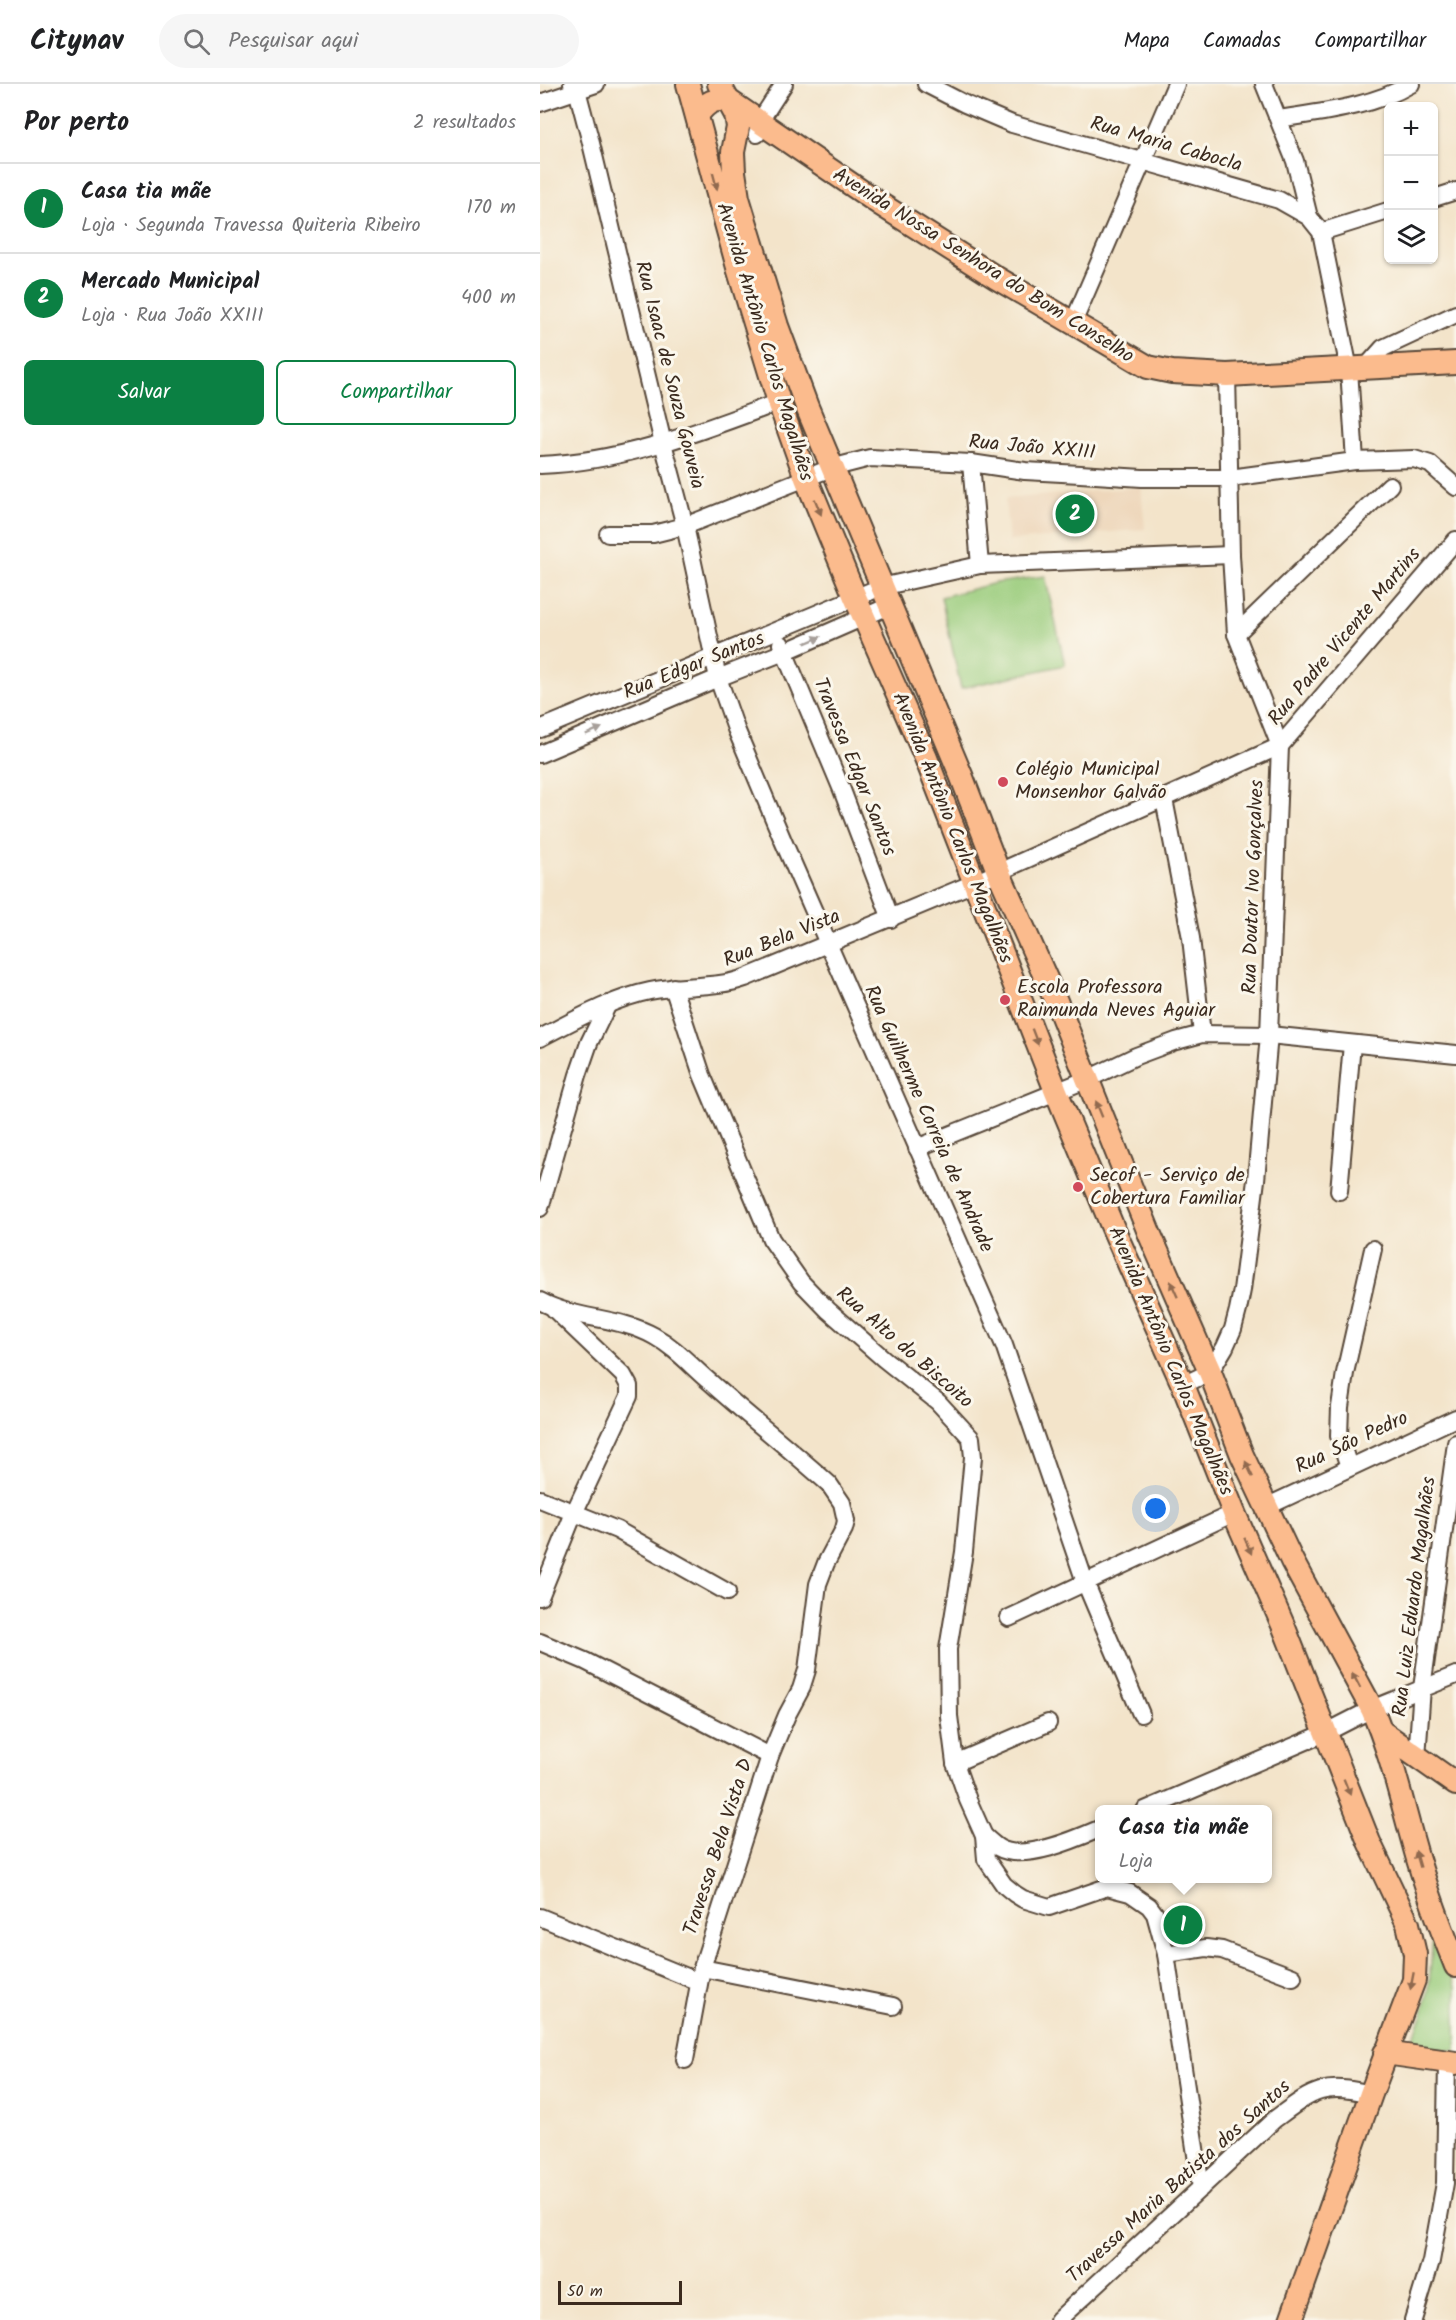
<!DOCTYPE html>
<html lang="pt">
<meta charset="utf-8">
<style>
:root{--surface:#fff;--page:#f6f6f6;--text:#202124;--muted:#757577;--line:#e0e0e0;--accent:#0b8043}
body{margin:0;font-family:Kalam,sans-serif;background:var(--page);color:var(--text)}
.controls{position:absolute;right:18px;top:18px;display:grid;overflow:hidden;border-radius:9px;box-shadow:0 2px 4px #0004}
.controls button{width:54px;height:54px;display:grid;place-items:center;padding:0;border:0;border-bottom:2px solid var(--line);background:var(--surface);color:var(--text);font:30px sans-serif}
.scale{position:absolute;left:18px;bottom:15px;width:124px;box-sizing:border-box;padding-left:6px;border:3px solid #3b2a1e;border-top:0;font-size:16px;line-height:21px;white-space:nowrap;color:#3b2a1e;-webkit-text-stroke:4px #fbf7ec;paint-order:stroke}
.you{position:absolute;left:616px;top:1425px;width:21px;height:21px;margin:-15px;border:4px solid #fff;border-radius:50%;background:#1a73e8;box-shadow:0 0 0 9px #1a73e833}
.badge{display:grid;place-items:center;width:39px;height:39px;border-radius:50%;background:var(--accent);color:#fff;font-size:20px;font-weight:700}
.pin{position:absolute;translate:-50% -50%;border:3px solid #fff;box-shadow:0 2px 6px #0006}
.popup{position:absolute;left:555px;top:1721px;width:177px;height:78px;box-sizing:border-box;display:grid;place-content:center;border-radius:9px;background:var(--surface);filter:drop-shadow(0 2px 4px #0005);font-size:20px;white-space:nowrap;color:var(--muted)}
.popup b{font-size:22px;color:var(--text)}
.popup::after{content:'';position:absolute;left:50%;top:100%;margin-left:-12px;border:12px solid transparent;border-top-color:var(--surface)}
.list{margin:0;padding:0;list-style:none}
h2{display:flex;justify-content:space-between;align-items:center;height:78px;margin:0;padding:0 24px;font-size:26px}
h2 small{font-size:20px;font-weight:400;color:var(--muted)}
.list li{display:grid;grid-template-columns:39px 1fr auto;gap:18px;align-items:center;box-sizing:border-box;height:90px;padding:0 24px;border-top:2px solid var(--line)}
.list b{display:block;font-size:22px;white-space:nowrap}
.list p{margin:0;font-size:20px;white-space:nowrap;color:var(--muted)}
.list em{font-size:20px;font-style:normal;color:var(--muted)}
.actions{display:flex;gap:12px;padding:18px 24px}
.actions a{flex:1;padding:14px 0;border:2px solid var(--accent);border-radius:9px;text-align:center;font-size:21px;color:var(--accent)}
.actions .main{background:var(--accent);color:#fff}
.icon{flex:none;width:33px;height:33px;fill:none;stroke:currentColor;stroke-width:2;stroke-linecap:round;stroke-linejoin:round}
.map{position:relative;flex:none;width:916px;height:2236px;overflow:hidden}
header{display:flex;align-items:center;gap:36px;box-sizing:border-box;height:84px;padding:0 30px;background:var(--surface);border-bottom:2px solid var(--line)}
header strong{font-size:28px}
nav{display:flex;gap:33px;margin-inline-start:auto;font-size:21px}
.search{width:420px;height:54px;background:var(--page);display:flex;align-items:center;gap:15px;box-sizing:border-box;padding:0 21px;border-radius:33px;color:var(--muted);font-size:22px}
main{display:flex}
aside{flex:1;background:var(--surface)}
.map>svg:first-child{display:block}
.built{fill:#eed7bb}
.green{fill:#9acc7c;stroke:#6a7b4d;stroke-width:1.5}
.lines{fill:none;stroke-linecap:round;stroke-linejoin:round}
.minor-casing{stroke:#574638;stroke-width:20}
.major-casing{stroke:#574638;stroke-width:26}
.minor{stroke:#fff;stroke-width:16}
.major{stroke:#fbbb8d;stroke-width:22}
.oneway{fill:#916b50}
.oneway2{fill:#a79f9a}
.poi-dot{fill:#d1495b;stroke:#fbf7ec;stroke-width:2}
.labels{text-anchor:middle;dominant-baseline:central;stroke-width:6;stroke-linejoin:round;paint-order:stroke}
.street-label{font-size:20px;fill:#3b2a1e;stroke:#fbf7ec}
.poi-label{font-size:20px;fill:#3b2a1e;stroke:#fbf7ec;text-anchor:start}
</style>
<header>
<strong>Citynav</strong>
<div class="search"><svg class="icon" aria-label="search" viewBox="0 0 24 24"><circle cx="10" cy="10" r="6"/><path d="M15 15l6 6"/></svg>Pesquisar aqui</div>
<nav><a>Mapa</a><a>Camadas</a><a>Compartilhar</a></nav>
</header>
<main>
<aside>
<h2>Por perto<small>2 resultados</small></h2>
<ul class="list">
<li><span class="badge">1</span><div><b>Casa tia mãe</b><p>Loja · Segunda Travessa Quiteria Ribeiro</p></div><em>170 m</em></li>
<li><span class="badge">2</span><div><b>Mercado Municipal</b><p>Loja · Rua João XXIII</p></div><em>400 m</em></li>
</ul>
<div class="actions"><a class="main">Salvar</a><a>Compartilhar</a></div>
</aside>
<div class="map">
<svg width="916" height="2236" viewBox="0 0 916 2236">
<rect width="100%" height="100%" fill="#fbf7ec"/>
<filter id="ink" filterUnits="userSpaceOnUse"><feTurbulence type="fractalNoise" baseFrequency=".0167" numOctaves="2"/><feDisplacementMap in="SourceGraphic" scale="12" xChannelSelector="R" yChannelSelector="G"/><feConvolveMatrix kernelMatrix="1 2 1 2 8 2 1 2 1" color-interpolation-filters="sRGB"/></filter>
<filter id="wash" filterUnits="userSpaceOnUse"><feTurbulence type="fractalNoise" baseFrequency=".008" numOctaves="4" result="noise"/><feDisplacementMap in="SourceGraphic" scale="24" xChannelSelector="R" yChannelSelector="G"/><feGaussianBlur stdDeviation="1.35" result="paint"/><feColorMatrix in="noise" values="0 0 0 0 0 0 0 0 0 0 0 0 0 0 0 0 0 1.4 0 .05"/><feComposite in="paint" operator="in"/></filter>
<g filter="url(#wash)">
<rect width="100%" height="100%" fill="#f3e4ca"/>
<polygon class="built" points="601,403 605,445 469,457 465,415"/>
<g class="green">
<polygon points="505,492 525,581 421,604 401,513 456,499"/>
<polygon points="893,1850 916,1903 916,1967 870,1962 883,1930 889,1904"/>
</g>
</g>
<g filter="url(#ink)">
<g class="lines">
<defs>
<g id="minor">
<polyline points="32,0 37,6 50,55 123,359 145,442 178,594 196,645 244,759 464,1261 545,1498 601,1630"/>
<polyline points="386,0 425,20 472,40 739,116 769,133 781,148 809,285 815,377"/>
<polyline points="724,0 755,77 769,133"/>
<polyline points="0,19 56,0"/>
<path d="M739,35C783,28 832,23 871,0"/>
<polyline points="217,50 220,37 244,0"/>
<polyline points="894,114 916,107"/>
<polyline points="781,148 848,127"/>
<polyline points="533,239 636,0"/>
<polyline points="826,283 843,264 916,230"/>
<polyline points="431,379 440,481"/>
<path d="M0,381C84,378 161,347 239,318"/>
<polyline points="68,450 113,450 145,442 291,384 330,374 431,379 485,387 540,390 602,394 690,394 815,377 874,375 890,380 916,403"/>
<polyline points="696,550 850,401"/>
<polyline points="241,560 302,706 351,835"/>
<polyline points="0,645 341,503 440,481 691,471"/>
<polyline points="0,670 178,594 244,568 349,522"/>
<polyline points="624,715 651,854 662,950"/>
<polyline points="133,903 162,991 231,1155 261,1198 288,1226 344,1275 398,1318 431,1354 433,1373 424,1468 408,1565 409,1632 415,1679 428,1716 444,1752 446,1775 464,1801 475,1810 483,1815 509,1823 567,1803 590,1809 609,1822 615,1830 626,1870 661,2104"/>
<path d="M0,954C35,936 71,915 110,907C142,900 174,905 205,894L434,799L740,662L916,456"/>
<polyline points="377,1064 548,995 596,972 636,957 662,950 729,951 916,970"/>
<polyline points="799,1107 812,960"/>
<polyline points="0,1124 38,991 49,959 68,920"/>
<path d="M0,1217C35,1236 78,1232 114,1252C136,1264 151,1282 170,1298C209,1333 250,1365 289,1400L302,1419L306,1437L304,1445L286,1479L278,1500L267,1586L261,1605L247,1631L230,1672L162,1884L145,1976"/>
<polyline points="643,1301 670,1288 685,1263 693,1245 698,1226 702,1206 716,1096 729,951 740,662 696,550 691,471 687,291"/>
<polyline points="809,1383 799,1352 800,1323 805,1289 833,1165"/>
<polyline points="0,1415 77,1446 187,1508"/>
<polyline points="726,1423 916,1334"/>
<polyline points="0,1513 34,1429 89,1312 89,1302 83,1291 14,1225"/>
<polyline points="469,1534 694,1429"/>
<polyline points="0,1558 45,1577 230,1672"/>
<polyline points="877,1673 882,1604 916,1359"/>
<polyline points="415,1679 508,1639"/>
<polyline points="605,1726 785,1649 832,1625 916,1591"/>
<path d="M444,1752C449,1756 454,1761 459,1764C483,1778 536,1755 559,1745"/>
<polyline points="0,1833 159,1898"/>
<polyline points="626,1870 666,1864 682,1866 753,1893"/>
<polyline points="162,1884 353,1922"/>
<path d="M518,2236L735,2035C773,2007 782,1998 831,2010"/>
<polyline points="873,2236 891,2177 905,2099 907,1978"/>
</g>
<g id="major">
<polyline points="148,0 199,187 239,318 266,394 315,513 386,674 516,1007 573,1144 643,1301 694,1429 743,1541 829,1758 868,1840 875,1870 874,1896 831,2010 751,2236"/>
<path d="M179,0L196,31L198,43L193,68L194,88L198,114L237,242L267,323L421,691L458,787L516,917L610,1151L670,1288L702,1371L752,1477L832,1625C851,1669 861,1715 874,1761C885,1802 900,1842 916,1882"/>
<path d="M158,30C167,18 174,14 189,17L340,120L455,193L608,283L632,288L687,291L916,279"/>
<polyline points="842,1648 916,1700"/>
<polyline points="845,1969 916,1979"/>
</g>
</defs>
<use href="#minor" class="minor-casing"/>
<use href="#major" class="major-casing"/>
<use href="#minor" class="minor"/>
<use href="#major" class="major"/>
</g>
<defs><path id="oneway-solid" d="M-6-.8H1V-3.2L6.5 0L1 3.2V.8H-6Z" transform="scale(1.5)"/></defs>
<g class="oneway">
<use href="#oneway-solid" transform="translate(175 97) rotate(75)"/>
<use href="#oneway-solid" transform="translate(278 423) rotate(68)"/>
<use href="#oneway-solid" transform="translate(495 953) rotate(69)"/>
<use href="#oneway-solid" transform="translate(559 1025) rotate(-112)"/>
<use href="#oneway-solid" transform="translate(634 1205) rotate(-114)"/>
<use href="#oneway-solid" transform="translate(709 1385) rotate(-115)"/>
<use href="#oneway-solid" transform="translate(708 1462) rotate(66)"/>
<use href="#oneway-solid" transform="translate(816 1596) rotate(-118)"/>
<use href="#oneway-solid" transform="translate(807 1703) rotate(68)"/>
<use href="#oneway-solid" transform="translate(878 1775) rotate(-106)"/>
<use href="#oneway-solid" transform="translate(872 1897) rotate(101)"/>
</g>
<g class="oneway2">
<use href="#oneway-solid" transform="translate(273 556) rotate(-23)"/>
<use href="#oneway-solid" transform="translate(54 647) rotate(-23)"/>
</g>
</g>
<g class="poi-dot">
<circle cx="463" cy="698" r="6"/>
<circle cx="465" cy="916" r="6"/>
<circle cx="538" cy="1103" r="6"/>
</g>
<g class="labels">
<g class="street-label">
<text transform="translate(626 61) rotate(16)">Rua Maria Cabocla</text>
<text transform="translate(443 182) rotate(32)">Avenida Nossa Senhora do Bom Conselho</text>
<text transform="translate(224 258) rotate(73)">Avenida Antônio Carlos Magalhães</text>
<text transform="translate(129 291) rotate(76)">Rua Isaac de Souza Gouveia</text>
<text transform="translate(492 364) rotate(5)">Rua João XXIII</text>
<text transform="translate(805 553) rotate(-50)">Rua Padre Vicente Martins</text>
<text transform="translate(154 582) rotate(-22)">Rua Edgar Santos</text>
<text transform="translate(314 683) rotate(68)">Travessa Edgar Santos</text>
<text transform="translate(412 744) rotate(68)">Avenida Antônio Carlos Magalhães</text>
<text transform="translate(714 803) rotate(-88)">Rua Doutor Ivo Gonçalves</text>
<text transform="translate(242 855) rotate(-22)">Rua Bela Vista</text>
<text transform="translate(388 1035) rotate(66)">Rua Guilherme Correia de Andrade</text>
<text transform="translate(364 1264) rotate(41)">Rua Alto do Biscoito</text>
<text transform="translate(630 1277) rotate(67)">Avenida Antônio Carlos Magalhães</text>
<text transform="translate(812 1359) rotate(-25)">Rua São Pedro</text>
<text transform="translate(875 1513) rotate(-83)">Rua Luiz Eduardo Magalhães</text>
<text transform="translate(179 1763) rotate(-72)">Travessa Bela Vista D</text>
<text transform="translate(639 2098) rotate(-42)">Travessa Maria Batista dos Santos</text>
</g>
<g class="poi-label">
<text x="475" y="686">Colégio Municipal<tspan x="475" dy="23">Monsenhor Galvão</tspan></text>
<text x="477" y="904">Escola Professora<tspan x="477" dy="23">Raimunda Neves Aguiar</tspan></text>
<text x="550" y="1092">Secof - Serviço de<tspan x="550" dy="23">Cobertura Familiar</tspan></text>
</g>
</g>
</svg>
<div class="controls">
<button>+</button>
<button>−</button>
<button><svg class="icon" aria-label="layers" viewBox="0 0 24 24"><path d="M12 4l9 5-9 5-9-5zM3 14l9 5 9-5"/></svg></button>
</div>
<div class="scale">50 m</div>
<div class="you"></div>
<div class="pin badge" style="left:643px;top:1841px">1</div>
<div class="popup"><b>Casa tia mãe</b>Loja</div>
<div class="pin badge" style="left:535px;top:430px">2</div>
</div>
</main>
